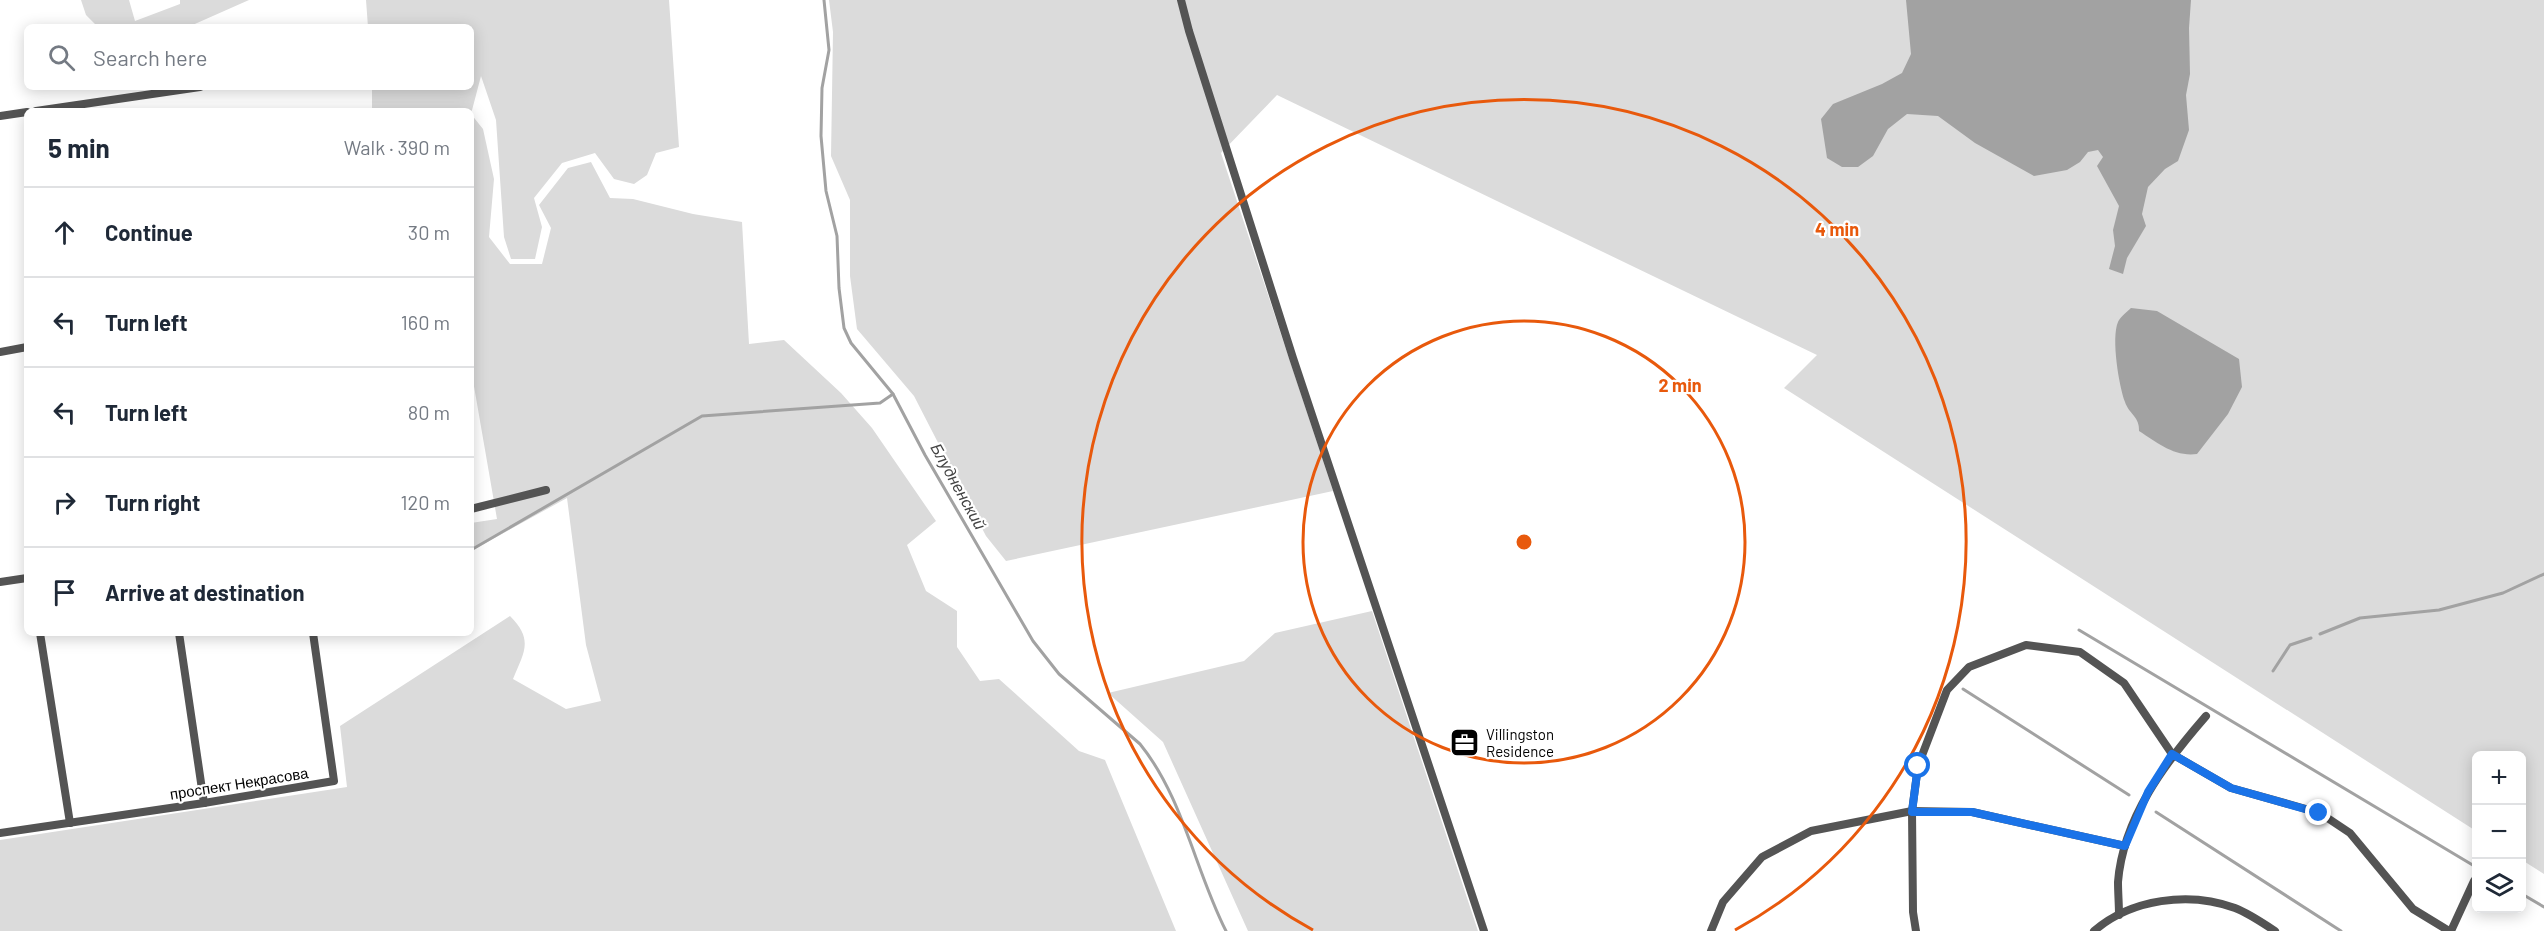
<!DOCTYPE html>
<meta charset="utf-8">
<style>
:root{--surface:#fff;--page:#f2f2f3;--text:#1f2937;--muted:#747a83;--line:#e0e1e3}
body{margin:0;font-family:Barlow,sans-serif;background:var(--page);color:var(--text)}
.controls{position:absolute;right:18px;bottom:18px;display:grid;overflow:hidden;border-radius:9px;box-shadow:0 3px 15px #0003}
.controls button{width:54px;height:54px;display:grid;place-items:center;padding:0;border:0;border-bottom:2px solid var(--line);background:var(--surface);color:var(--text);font:30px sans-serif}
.stop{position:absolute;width:18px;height:18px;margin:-14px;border:4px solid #1a73e8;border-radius:50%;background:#fff}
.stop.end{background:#1a73e8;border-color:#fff;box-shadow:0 2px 6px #0008}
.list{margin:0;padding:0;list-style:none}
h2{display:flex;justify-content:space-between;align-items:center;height:78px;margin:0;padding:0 24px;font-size:26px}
h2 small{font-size:20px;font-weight:400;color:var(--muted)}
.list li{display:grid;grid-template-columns:39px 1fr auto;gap:18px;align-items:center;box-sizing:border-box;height:90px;padding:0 24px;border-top:2px solid var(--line)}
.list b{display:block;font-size:22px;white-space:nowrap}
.list em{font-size:20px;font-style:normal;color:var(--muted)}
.icon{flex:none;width:33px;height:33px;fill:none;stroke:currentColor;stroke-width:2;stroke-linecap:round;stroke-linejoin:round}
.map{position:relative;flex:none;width:2544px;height:931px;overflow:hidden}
.search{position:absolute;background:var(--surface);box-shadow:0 3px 15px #0003;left:24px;top:24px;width:450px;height:66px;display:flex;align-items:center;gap:15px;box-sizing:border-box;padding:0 21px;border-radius:9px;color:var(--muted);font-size:22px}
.panel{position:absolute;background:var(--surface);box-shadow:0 3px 15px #0003;left:24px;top:108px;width:450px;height:528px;border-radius:9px}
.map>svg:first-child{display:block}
.green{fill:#dbdbdb}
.water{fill:#a2a2a2}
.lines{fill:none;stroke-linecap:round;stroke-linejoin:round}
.stream{stroke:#a2a2a2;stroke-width:3}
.street{stroke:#545454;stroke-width:8}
.route{stroke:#1a73e8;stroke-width:8}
.ring{fill:none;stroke:#e8590c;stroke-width:3}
.labels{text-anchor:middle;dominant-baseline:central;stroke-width:4.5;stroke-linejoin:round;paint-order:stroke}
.poi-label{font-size:15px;fill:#000;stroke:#fff;text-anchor:start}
.street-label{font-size:15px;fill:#000;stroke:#fff}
.water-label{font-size:16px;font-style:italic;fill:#434343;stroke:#fff}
.centre{fill:#e8590c;stroke:#fff;stroke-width:3}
.ring-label{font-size:18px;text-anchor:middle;font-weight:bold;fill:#e8590c;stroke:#fff;stroke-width:4.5;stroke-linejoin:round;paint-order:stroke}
</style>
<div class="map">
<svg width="2544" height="931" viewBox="0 0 2544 931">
<rect width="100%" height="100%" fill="#fff"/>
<g class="green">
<polygon points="81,0 129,0 135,21 180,4 180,0 249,0 188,27 98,27 86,15"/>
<polygon points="366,0 669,0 679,147 656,153 647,175 634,184 614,179 595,153 562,163 534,198 542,227 535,259 511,259 504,237 496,120 481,76 471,114 471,111 372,111 372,87 471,87 471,27 368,27"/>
<polygon points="829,0 2544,0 2544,874 2522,860 2522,756 2476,756 2476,831 1784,388 1817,355 1277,95 1221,153 1333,491 1006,561 986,536 914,396 857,329 850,276 850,200 831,156 833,32"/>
<path d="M471,114L483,129L494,179L489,237L510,264H542L551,228L539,205L568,168L591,162L610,198L633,199L693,214L742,222L749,344L784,340L841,393L872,428L936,521L907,545L926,591L957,611V647L980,681L999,679L1079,751L1105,760L1176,931H0V840L347,787L340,726L510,616C534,640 524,652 513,679L566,709L601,701L586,645L567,498L471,551V523L497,519L471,369Z"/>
<polygon points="1372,611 1478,931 1248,931 1163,742 1108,693 1244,661 1275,633"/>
</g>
<g class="water">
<polygon points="1906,0 2191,0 2189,28 2190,74 2186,95 2189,130 2178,161 2165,169 2148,187 2142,214 2146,226 2127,258 2123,274 2109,269 2115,246 2113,230 2119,206 2097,166 2103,157 2098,150 2088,152 2080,162 2067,170 2034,176 1975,143 1938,116 1907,114 1888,129 1873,156 1858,167 1842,167 1827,158 1821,119 1833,104 1882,84 1902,73 1911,54"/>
<path d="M2131,308L2157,311L2239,359L2242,387L2228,414L2197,454C2174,457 2158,443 2139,431C2140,417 2129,414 2125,402C2119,386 2111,338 2118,322C2120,317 2126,313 2131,308Z"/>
</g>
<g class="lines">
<g class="stream">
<path d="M824,0L829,50L822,88L821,136L826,191L837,236L839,288L844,328L851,343L893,394L925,455L1033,641L1059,674L1140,744C1183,797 1195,870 1226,931"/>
<polyline points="471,550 702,416 880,403 893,394"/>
<polyline points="2079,630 2476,867"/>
<polyline points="2320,634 2360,618 2439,610 2503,593 2544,574"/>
<polyline points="2273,671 2290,645 2311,638"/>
<polyline points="1963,689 2129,795"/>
<polyline points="2156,812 2341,931"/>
<polyline points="2522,894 2544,907"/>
</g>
<g class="street">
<polyline points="1181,0 1189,31 1293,358 1484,931"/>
<polyline points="36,111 200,87"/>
<polyline points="0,116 27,112"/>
<polyline points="0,352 27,347"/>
<polyline points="471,509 546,490"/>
<polyline points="0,582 27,578"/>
<polyline points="40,633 70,823"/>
<polyline points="179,633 204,803"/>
<polyline points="0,833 204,803 334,781 313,633"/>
<path d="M2119,915C2119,904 2118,893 2118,882C2123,818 2165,763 2206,716"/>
<polyline points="1711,931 1723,902 1762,857 1811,831 1912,811 1972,812 2125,846"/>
<polyline points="1916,931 1913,912 1912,811 1918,766 1947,690 1969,667 2026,645 2080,652 2124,683 2172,754 2231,788 2320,813 2350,833 2413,909 2449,931"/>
<path d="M2094,931C2131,899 2189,891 2235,908C2248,913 2263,923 2275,931"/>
<polyline points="2451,931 2474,881"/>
</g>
</g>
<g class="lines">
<polyline class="route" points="1918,766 1912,812 1972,812 2125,846 2148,792 2172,754 2231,788 2319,813"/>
</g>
<g class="ring">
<circle cx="1524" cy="542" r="221"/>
<path d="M1313 930A442 442 0 1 1 1735 930"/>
</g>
<defs>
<symbol id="office-square" viewBox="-11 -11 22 22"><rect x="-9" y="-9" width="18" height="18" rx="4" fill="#000" stroke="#fff"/><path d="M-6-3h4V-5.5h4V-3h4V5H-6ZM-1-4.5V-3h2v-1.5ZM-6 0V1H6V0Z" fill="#fff"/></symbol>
</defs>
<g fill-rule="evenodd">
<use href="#office-square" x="1448" y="726" width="33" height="33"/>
</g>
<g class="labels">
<g class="poi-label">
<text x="1486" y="734">Villingston<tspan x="1486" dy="17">Residence</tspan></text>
</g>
<g class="street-label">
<text transform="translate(239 783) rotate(-9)">проспект Некрасова</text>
</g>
<g class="water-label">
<text transform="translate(959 486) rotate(61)">Блудненский</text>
</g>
</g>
<circle cx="1524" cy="542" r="9" class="centre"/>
<g class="ring-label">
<text x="1837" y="236">4 min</text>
<text x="1680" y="392">2 min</text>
</g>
</svg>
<div class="controls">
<button>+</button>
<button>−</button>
<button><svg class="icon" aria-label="layers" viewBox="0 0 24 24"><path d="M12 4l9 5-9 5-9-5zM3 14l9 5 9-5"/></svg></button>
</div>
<div class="stop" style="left:1918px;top:766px"></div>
<div class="stop end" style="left:2319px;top:813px"></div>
<div class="search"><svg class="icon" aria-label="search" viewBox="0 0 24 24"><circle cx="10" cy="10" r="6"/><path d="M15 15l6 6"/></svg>Search here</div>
<section class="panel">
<h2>5 min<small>Walk · 390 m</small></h2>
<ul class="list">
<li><svg class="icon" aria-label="ahead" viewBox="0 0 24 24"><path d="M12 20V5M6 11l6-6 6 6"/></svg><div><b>Continue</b></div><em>30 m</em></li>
<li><svg class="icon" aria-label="left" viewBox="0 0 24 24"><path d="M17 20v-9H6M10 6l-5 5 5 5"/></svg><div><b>Turn left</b></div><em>160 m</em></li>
<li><svg class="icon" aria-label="left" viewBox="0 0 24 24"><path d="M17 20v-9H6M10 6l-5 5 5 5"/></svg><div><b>Turn left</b></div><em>80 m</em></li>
<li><svg class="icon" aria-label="right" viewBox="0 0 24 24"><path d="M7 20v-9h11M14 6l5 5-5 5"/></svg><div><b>Turn right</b></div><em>120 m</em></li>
<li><svg class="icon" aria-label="arrive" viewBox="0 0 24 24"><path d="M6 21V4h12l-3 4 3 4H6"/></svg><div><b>Arrive at destination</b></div></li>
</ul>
</section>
</div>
